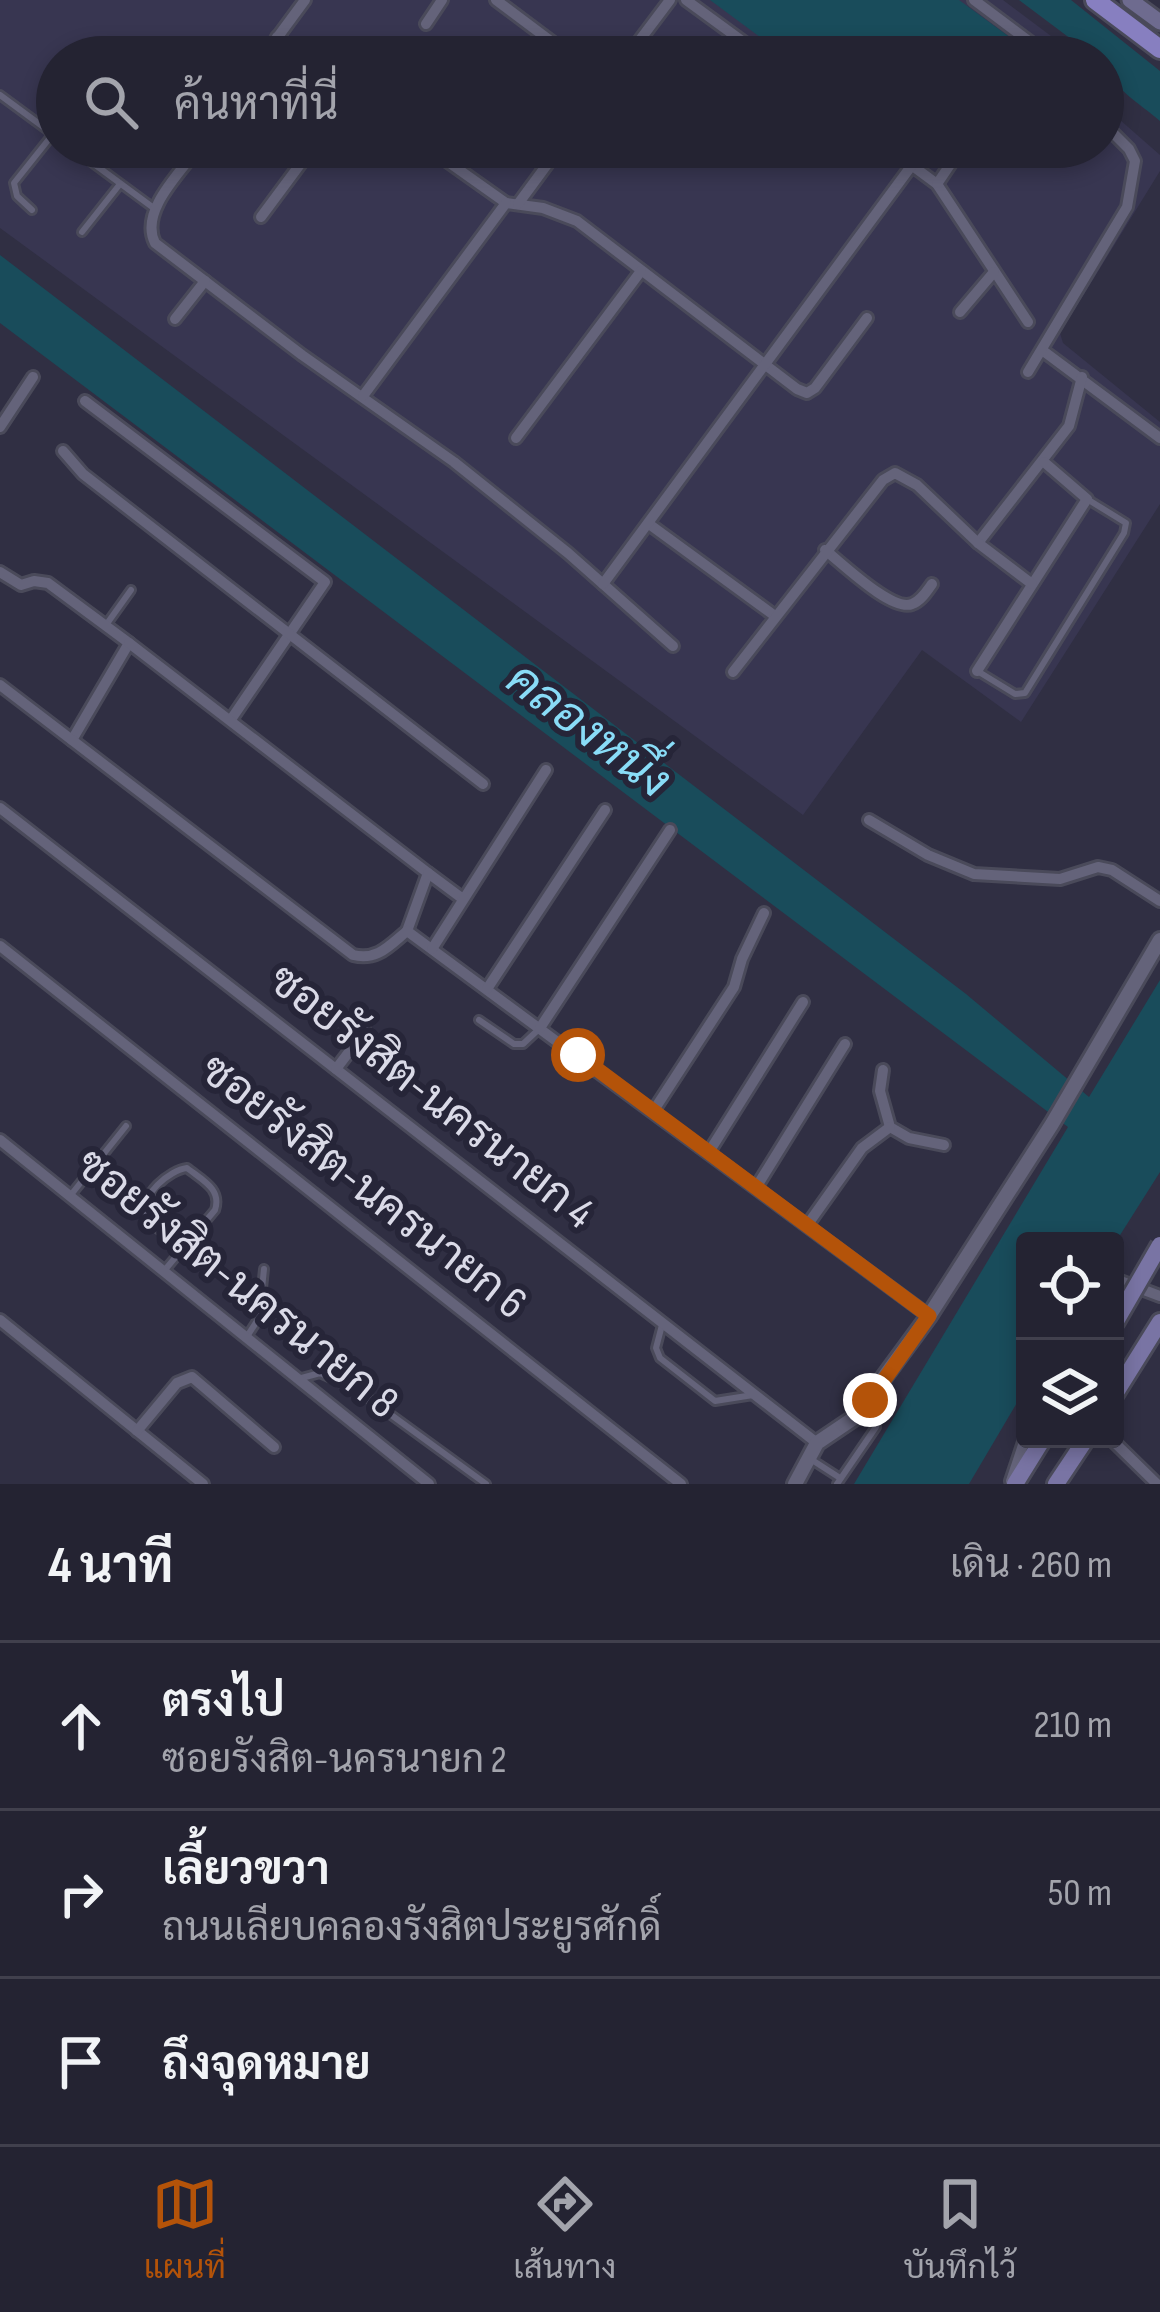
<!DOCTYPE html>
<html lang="th">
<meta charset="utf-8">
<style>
:root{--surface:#242332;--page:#2c2b3a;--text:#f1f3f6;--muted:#a3a4ac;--line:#41404d;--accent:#b45309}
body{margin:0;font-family:"Sofia Sans Condensed",Sarabun,sans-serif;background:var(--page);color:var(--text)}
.controls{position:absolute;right:36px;bottom:36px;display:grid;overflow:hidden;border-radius:12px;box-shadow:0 6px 18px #0003}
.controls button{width:108px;height:108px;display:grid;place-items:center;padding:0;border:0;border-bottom:3px solid var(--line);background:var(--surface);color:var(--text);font:60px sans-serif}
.stop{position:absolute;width:36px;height:36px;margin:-27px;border:9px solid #b45309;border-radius:50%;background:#fff}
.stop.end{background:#b45309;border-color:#fff;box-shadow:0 3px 12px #0008}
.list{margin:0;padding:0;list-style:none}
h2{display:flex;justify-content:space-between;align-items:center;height:156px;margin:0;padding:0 48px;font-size:51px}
h2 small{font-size:39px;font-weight:400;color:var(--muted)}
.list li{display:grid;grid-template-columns:78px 1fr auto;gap:36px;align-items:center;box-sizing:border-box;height:168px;padding:0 48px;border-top:3px solid var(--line)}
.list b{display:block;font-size:45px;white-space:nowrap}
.list p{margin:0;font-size:39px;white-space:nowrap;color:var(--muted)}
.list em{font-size:39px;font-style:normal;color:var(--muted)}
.icon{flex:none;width:66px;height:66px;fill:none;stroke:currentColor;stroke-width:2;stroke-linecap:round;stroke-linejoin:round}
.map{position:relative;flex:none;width:1160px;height:1484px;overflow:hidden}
.search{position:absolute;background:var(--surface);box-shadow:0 6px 18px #0003;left:36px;right:36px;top:36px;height:132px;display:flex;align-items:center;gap:30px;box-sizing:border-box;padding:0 42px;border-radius:66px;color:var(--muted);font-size:45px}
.sheet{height:660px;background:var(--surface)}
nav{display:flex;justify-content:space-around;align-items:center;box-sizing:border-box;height:168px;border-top:3px solid var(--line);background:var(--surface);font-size:33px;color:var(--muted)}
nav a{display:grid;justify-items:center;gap:6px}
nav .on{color:var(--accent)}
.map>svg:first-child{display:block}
.built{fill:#383651}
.water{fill:#194c5b}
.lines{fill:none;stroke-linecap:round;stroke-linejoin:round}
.service-casing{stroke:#4a4a5a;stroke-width:12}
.minor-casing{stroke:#4a4a5a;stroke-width:16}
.tertiary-casing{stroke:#4a4a5a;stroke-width:20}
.secondary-casing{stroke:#4a4a5a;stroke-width:21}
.primary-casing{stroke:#4a4a5a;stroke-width:22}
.motorway-casing{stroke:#4a4a5a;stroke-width:24}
.service{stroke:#64637a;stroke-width:6}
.minor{stroke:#64637a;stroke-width:10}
.tertiary{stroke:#64637a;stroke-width:14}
.secondary{stroke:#6e6b8f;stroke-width:15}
.primary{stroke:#7974a4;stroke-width:16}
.motorway{stroke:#877fc0;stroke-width:18}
.primary-bridge-casing{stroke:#4a4a5a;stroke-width:22;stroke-linecap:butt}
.primary-bridge{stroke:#7974a4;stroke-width:16}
.route{stroke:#b45309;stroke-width:15}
.labels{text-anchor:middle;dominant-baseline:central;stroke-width:12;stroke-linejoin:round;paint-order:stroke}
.street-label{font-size:45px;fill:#dadae7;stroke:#262538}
.water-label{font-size:48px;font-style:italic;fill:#89dcf7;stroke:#262538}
</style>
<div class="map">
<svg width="1160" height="1484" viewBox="0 0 1160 1484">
<rect width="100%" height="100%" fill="#302f43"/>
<polygon class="built" points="0,0 1003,0 1079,57 57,57 57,147 1103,147 1103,105 1160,155 1160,171 1060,333 1063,343 1160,422 1160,504 1021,722 922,650 803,815 0,228"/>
<g class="water">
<polygon points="710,0 959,0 1011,38 997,57 787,57"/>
<path d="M1019,0H1071L1160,71V121C1141,104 1105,84 1103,57H1095Z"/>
<polygon points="0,255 966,994 1089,1097 1160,980 1160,1172 1115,1243 1025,1241 1025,1389 969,1484 854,1484 1068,1127 0,323"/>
</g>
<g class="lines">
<defs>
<g id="service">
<polyline points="0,95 57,137"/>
<polyline points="71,147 155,209"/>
<polyline points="32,210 17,196 14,183 53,134"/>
<polyline points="82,232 120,184"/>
<polyline points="106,625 131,590"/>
<polyline points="979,672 1015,694 1025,693 1124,533 1126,523 1087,499"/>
<polyline points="479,1020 514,1044 523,1044 539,1029"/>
<polyline points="70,1196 126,1126"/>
<path d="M164,1271L215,1210C222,1189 202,1180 187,1168C170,1170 139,1195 147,1215C151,1227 173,1239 183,1247"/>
<polyline points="662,1325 656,1348 660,1358 715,1401 753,1395"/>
<polyline points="246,1338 259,1318 264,1269"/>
<polyline points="298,1379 320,1373 357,1390 486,1484"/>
<polyline points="809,1458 840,1478"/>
<polyline points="837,1484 876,1427 871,1403"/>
</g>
<g id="minor">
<polyline points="496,0 572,57"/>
<polyline points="686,0 764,57"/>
<polyline points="974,0 1050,57"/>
<polyline points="426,24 442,0"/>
<polyline points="277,37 304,57"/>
<polyline points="263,57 305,0"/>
<polyline points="627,57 670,0"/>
<path d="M199,147C181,172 139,211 155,243L302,355L454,462L568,553L673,646"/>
<polyline points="427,147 506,203 543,208 577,221 797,389 807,393 815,388 867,318"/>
<polyline points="887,147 937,184 1028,322"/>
<polyline points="937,184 962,147"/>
<polyline points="518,204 560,147"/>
<polyline points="261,217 313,147"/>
<polyline points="960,312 994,272"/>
<polyline points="175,319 205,281"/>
<polyline points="1042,350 1160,438"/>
<polyline points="1028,372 1127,207 1135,161 1129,149 1103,123"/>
<polyline points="363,396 506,203"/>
<polyline points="85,401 325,582 232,718"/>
<polyline points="0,427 33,377"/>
<polyline points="516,438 641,271"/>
<polyline points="63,451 83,474 483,784"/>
<polyline points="649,524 775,616"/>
<polyline points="978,543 1069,426 1082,377"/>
<path d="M825,550C843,564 892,612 912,604C921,601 927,591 932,584"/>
<polyline points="0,572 21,585 34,581 48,583 129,643 72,740"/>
<polyline points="603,584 912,165"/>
<polyline points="129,643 428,873 407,931"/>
<polyline points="977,671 1087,499 1044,462"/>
<polyline points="733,672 883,480 895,473 917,485 978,543 1032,584"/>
<path d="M0,685L353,955C377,961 389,946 407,931L929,1316"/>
<polyline points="0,808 817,1443"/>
<polyline points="869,820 928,855 974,874 1060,879 1098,867 1112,870 1160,901"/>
<polyline points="428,873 463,899"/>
<polyline points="0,946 681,1484"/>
<polyline points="432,949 546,770"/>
<polyline points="487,989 605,810"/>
<polyline points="540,1028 670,830"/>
<polyline points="336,1069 365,1031"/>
<polyline points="883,1070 880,1091 890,1127 909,1138 944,1145"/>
<polyline points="654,1110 734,987 742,959 764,913"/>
<polyline points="0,1140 429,1484"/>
<polyline points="709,1152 803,1002"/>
<polyline points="757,1186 845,1044"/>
<polyline points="808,1224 862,1148 890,1127"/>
<polyline points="1115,1279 1160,1296"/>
<polyline points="0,1320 203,1484"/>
<polyline points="137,1431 177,1383 192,1377 274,1447"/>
<polyline points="1111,1439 1157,1484"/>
<polyline points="1011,1481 1025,1439"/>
</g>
<polyline id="tertiary" points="795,1484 817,1443 854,1418 929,1316 1052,1124 1160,940"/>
<polyline id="secondary" points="1130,0 1160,22"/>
<g id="primary">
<polyline points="1115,1394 1160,1322"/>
<polyline points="1015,1484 1043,1439"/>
<polyline points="1056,1484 1086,1439"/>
</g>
<polyline id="motorway" points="1095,0 1160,49"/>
</defs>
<use href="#service" class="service-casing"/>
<use href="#minor" class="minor-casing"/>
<use href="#tertiary" class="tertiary-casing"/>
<use href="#secondary" class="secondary-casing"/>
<use href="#primary" class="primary-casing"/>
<use href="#motorway" class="motorway-casing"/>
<use href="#service" class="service"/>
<use href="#minor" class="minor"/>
<use href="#tertiary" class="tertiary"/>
<use href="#secondary" class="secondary"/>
<use href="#primary" class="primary"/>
<use href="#motorway" class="motorway"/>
<defs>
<polyline id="primary-bridge" points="1115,1323 1160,1245"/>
</defs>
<use href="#primary-bridge" class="primary-bridge-casing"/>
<use href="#primary-bridge" class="primary-bridge"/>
</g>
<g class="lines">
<polyline class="route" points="578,1055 929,1316 870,1400"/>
</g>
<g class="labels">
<g class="street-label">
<text transform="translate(431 1097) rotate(38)">ซอยรังสิต-นครนายก 4</text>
<text transform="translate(363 1187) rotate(38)">ซอยรังสิต-นครนายก 6</text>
<text transform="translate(237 1284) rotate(39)">ซอยรังสิต-นครนายก 8</text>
</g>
<g class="water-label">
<text transform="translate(588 731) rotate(37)">คลองหนึ่ง</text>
</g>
</g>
</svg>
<div class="controls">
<button><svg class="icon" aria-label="locate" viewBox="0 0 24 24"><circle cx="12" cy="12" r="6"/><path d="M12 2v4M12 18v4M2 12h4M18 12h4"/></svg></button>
<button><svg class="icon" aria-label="layers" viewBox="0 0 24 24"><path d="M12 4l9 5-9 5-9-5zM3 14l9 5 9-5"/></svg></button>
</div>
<div class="stop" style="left:578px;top:1055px"></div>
<div class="stop end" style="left:870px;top:1400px"></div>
<div class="search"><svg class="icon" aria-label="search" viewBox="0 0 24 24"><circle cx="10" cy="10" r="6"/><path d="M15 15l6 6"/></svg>ค้นหาที่นี่</div>
</div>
<section class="sheet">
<h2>4 นาที<small>เดิน · 260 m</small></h2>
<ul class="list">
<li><svg class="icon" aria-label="ahead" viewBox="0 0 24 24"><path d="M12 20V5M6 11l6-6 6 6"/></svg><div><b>ตรงไป</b><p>ซอยรังสิต-นครนายก 2</p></div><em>210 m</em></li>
<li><svg class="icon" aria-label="right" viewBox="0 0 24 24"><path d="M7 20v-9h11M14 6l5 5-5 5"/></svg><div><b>เลี้ยวขวา</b><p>ถนนเลียบคลองรังสิตประยูรศักดิ์</p></div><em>50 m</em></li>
<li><svg class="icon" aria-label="arrive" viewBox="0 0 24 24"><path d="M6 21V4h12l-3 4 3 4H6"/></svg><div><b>ถึงจุดหมาย</b></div></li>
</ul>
</section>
<nav>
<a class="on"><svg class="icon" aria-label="map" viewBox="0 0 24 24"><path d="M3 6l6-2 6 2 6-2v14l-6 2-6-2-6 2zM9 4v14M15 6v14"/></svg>แผนที่</a>
<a><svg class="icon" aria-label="directions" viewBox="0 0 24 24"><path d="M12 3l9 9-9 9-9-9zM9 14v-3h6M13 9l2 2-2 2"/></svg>เส้นทาง</a>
<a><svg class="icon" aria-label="saved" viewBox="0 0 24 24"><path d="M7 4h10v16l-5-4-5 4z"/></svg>บันทึกไว้</a>
</nav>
